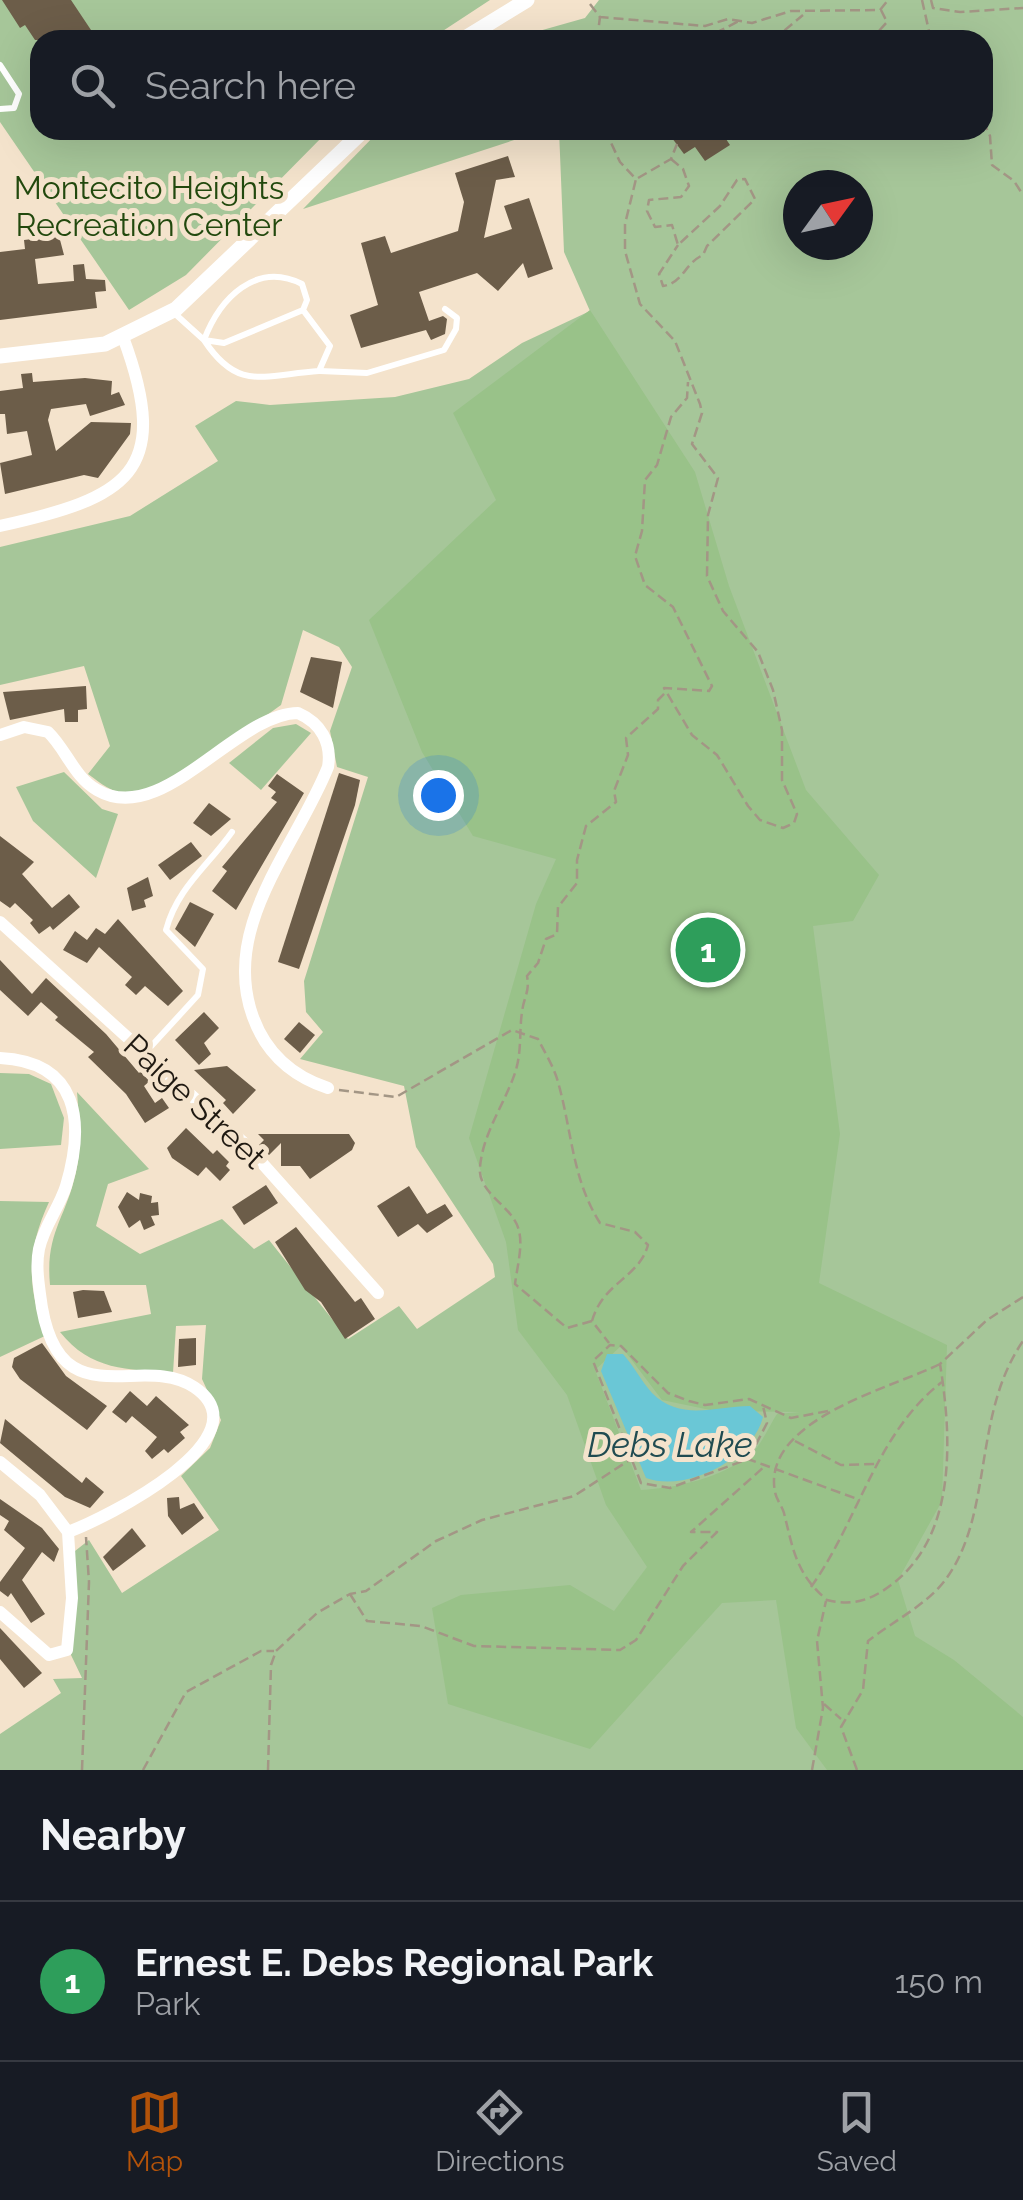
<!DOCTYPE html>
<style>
:root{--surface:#171b24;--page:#242831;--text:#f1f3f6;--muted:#9ea1a6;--line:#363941;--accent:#b45309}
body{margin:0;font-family:Raleway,sans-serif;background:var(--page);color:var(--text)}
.compass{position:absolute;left:783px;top:170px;width:90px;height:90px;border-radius:50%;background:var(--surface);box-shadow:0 10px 40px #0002;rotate:57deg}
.you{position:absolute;left:438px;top:795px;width:35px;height:35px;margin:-25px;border:8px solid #fff;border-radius:50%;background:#1a73e8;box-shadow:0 0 0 15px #1a73e833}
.badge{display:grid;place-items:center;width:65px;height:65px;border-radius:50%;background:var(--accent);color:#fff;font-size:32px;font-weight:700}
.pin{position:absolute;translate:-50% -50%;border:5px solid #fff;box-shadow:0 2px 10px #0006}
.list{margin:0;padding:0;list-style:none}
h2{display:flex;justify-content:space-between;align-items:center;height:130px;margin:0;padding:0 40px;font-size:42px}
h2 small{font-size:32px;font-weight:400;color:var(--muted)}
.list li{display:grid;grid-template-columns:65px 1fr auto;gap:30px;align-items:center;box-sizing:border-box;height:160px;padding:0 40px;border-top:2px solid var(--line)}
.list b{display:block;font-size:38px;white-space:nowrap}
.list p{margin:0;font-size:32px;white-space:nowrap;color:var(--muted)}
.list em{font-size:32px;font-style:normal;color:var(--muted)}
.icon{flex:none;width:55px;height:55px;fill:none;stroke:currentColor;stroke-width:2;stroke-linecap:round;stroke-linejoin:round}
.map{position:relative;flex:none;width:1023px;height:1770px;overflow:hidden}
.search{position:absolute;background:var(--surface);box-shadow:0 10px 40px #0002;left:30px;right:30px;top:30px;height:110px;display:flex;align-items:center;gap:25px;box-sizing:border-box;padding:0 35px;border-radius:30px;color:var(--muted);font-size:38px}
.sheet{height:290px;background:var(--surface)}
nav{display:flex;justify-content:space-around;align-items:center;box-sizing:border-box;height:140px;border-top:2px solid var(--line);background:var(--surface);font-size:28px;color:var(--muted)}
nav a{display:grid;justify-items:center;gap:5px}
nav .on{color:var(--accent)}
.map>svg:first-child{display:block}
.green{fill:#a6c699;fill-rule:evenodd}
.forest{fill:#99c289;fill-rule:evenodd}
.water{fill:#6ac7d6}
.building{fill:#6c5d49}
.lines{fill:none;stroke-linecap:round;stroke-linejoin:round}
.path{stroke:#a39685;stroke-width:2.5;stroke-dasharray:10 5;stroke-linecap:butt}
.service{stroke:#fff;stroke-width:6}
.minor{stroke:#fff;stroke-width:12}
.tertiary{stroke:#fff;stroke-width:15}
.labels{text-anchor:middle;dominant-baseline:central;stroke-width:10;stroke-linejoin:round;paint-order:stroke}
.park-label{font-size:32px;fill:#22490e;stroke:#f4e3cc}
.street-label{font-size:32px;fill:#1f1911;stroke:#f4e3cc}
.water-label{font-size:35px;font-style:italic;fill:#204b51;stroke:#f4e3cc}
</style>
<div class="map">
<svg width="1023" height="1770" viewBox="0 0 1023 1770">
<rect width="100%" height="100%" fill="#f4e3cc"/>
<g class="green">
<polygon points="0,0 490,0 429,40 40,40 40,130 329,130 186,275 129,310 0,122"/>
<path d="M599,0H1023V1770H0V1734L61,1693L53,1679L82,1678L71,1655L75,1551L89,1540L122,1593L219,1530L181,1476L210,1448L221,1420L202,1379L206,1325L176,1326L173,1373C127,1369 91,1371 60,1332L151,1314L146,1285H50C45,1232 66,1219 76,1172C82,1145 79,1119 77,1092L149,1169L108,1184L96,1226L140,1254L222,1219L254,1249L269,1240L348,1339L399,1306L417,1329L495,1277L493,1264L416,1147L404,1086L300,1059L323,1032L306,1012L304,981L368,777L337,767L330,731L352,667L339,647L303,630L281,705C253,725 161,792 130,793C112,794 102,784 88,774L110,746L84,666L0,685V547L130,516L218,461L195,426L236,401L270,405L395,397L469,379L522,343L590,311L564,252L559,130H983V40H507L585,18ZM798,185H858V245H798Z"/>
<polygon points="380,130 545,130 303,209"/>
<polygon points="296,724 311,733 261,790 229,763 273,728"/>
<polygon points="64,772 102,809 118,814 96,878 33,821 16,787"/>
<polygon points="0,1073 29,1074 51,1084 64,1118 61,1145 0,1149"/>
<path d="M0,1201L49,1202C28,1247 25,1288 47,1335L0,1357Z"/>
</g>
<path class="forest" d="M590,310L695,472L729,586L806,790L879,875L853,921L813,926L840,1134L819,1283L947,1345L942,1501L898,1580L915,1636L954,1660L1023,1717V1770H827L796,1728L776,1600L722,1603L590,1749L448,1704L432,1608L461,1595L570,1585L614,1611L647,1567L606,1505L567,1395L518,1330L506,1242L469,1138L536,904L556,859L473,836L422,752L369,620L496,500L453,413ZM621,1346L662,1400L715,1411L800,1412L777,1414C769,1426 761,1446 750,1455C720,1478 677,1488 641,1490L595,1370Z"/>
<path class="water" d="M607,1354H623C634,1366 641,1381 652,1393C681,1422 715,1406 750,1406L763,1417C753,1458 687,1493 646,1478L601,1371Z"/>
<g class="building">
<polygon points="2,0 71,0 95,36 88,40 35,40 25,25 20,28"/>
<polygon points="666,130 720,130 730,145 705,161 695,147 684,154"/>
<polygon points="508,156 515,177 496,180 484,238 512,229 504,206 529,198 553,269 528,278 523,263 498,291 477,273 419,292 429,321 443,316 447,319 445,334 431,340 426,330 361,348 350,315 378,305 361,243 385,236 391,253 458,231 464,202 455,173"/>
<polygon points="59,236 64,255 35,259 38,284 74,281 73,265 84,264 86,279 105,280 106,291 95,292 97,308 0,320 0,252 25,249 24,240"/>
<polygon points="32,373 33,382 85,378 112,381 111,395 119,392 125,405 90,416 86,404 51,409 48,420 56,451 91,422 131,423 130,434 98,478 84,475 5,494 0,463 32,455 27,431 7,434 5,414 0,414 0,391 23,388 21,374"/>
<polygon points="311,657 342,662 333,708 300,692"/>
<polygon points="86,686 87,709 78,710 78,722 65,722 64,709 10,720 3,692"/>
<polygon points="339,773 360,780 355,805 299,969 278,962"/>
<polygon points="277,774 304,793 236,910 212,891 227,871 222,867 277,802 271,798 276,792 268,786"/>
<polygon points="209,803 231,819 211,836 193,823"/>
<polygon points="0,836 34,862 22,874 52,908 69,894 80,907 53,930 50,926 39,934 30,923 33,920 15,903 10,908 0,901"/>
<polygon points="191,842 202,856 170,880 158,865"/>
<polygon points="148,877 153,896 144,900 146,907 132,911 127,888"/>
<polygon points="190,902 214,914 195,947 175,929"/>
<polygon points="118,919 183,991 168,1006 145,986 136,995 125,985 132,977 99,947 87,963 63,950 75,931 87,940 96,928 105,934"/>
<polygon points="0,960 32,994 46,978 106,1034 139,1073 142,1070 151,1080 144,1086 155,1103 162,1098 169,1108 145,1123 126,1094 88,1057 94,1052 55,1020 58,1017 41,1002 28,1016 0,990"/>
<polygon points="204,1012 219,1028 204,1043 211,1054 199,1065 175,1040"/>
<polygon points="299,1022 315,1035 300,1053 284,1039"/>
<polygon points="227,1066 256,1090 233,1114 223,1103 226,1100 194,1070"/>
<polygon points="186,1128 213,1154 217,1150 229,1162 226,1166 230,1170 220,1181 206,1167 198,1176 172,1158 167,1148"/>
<polygon points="258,1134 349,1134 355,1143 352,1150 310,1179 300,1166 281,1166 281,1143 269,1155 259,1145 264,1140"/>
<polygon points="266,1185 278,1203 244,1225 232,1207"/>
<polygon points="409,1186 427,1214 445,1204 453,1216 427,1233 418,1224 398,1237 377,1206"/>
<polygon points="127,1192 139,1200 140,1193 152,1196 151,1203 158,1202 159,1215 151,1216 155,1225 144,1230 140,1220 129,1228 118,1207"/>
<polygon points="296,1227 355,1302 361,1298 375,1319 345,1339 321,1302 305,1290 275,1242"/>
<polygon points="83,1290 104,1291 112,1312 78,1318 73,1292"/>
<polygon points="196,1338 196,1365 178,1367 179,1339"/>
<polygon points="42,1343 66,1376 107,1406 87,1430 20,1379 12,1367 14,1358"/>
<polygon points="130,1391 147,1406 156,1396 189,1425 180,1432 185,1438 168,1453 164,1449 152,1459 145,1451 157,1437 132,1416 126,1423 112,1412"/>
<polygon points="5,1419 82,1483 86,1477 104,1492 90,1508 65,1497 0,1443"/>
<polygon points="179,1497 180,1509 194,1503 204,1518 182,1535 168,1516 167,1498"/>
<polygon points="0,1499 42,1528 59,1549 54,1562 42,1552 22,1580 45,1614 31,1623 11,1593 8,1597 0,1591 0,1582 25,1548 4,1530 9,1521 0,1515"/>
<polygon points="132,1528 146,1546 113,1571 103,1557"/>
<polygon points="0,1628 42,1673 24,1688 0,1659"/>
</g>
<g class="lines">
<g class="path">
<polyline points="922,0 931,40"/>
<polyline points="931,0 933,8 960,12 1023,8"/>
<polyline points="590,4 600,17 705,26 728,19 752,23 791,11 880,10 888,0"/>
<polyline points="597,40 600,17"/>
<polyline points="702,40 739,21"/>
<polyline points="773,40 803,15"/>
<polyline points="836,40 877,33 887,22 881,10"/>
<polyline points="983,121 990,136 992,165 1014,181 1023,195"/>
<polyline points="605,130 620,162 636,179 625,224 625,251 640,304 675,341 700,404 702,413 692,444 718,478 708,515 707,576 723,611 758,652 773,690 782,730 782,780 797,814 794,823 783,828 760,820 748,806 717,755 692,735 664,688 709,691 712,686 673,607 645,585 635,556 642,531 645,480 657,465 671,417 687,398 688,382"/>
<path d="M671,159L683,169L689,186L681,197L649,200L647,211L655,227L672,225L678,245L720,206L737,180L745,179L755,199L707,246L703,255C685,263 683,283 663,286L659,274L678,245"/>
<polyline points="638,178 671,159 677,144"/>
<path d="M339,1090L396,1097L512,1030L538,1039C545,1053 554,1067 558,1082C572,1131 572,1179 600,1223L635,1232L648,1245C639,1278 603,1282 592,1321L609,1343"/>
<path d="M592,1321L567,1328L515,1284C517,1268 523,1246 519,1231C514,1206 477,1194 480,1167C483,1133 504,1105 515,1073C522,1052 519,1032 522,1012C524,996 530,992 527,976L538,963L546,939L557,934L558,907L577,883V860L586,826L616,802L614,791L628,755L626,738L658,709V700L665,693"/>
<path d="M940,1364C895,1387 761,1419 775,1492C776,1499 782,1506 784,1513C793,1549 796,1574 827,1600C852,1606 870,1601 891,1585C957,1536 952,1438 940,1364L987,1320L1023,1297"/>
<polyline points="828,1411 791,1418 749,1399 705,1405 689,1401 668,1393 621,1346 610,1345 593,1361 641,1483 670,1488 748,1459 860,1500"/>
<polyline points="795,1441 841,1465 876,1464"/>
<polyline points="749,1458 767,1423 763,1406"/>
<path d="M811,1587C859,1520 876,1433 942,1382"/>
<polyline points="350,1594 367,1621 421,1626 474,1646 620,1650 636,1640 683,1566 717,1532 691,1532 765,1466"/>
<polyline points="824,1704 841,1719"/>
<polyline points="82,1770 89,1582 86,1537"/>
<polyline points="143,1770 186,1692 261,1651 274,1651"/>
<polyline points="268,1770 271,1665 276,1651 317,1613 350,1594 366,1591 436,1541 482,1520 574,1496 631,1459"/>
<polyline points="812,1770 823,1708 817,1641 826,1601"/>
<path d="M857,1770L841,1727L863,1690L868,1641C892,1622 928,1604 946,1579C994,1513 972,1415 1023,1341"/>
</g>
<g class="service">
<polyline points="0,65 19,94 14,108 0,109"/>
<path d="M173,312L204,340L224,343L303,310L307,300L302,284C256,261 220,298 204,340C238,392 263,375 319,371L330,346L303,310"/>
<polyline points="320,371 367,373 444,350 456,329 457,318 445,309"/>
<path d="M145,1053L198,995L203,969L166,930C177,888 208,866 232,832"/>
</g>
<g class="minor">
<path d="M0,526C126,498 174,474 123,337"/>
<path d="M0,735L24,727L48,732C66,749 74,777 97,790C162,828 235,714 298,713C321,723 332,743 328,767C296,847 220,927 253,1017C266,1053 292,1076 328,1088"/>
<polyline points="0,922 245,1144 378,1293"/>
<path d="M0,1058C79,1062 85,1122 66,1186C59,1208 44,1226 39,1249C36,1264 38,1279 40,1294C55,1424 140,1351 194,1387C269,1437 104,1519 68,1532"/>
<polyline points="0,1462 40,1495 68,1532 72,1598 67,1650 49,1655 0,1612"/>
</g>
<g class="tertiary">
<polyline points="462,40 527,0"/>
<polyline points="0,356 105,344 176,309 364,130"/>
</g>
</g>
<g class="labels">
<g class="park-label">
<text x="149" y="187">Montecito Heights<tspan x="149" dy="37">Recreation Center</tspan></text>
</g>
<g class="street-label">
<text transform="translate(195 1101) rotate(43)">Paige Street</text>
</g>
<g class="water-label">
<text x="670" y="1444">Debs Lake</text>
</g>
</g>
</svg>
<svg class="compass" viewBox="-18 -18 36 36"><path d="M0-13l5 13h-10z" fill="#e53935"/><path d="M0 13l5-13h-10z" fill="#9ea1a6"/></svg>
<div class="you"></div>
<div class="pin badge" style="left:708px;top:950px;background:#2e9e5b">1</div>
<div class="search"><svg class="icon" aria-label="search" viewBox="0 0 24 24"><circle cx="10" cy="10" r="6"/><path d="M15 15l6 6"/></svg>Search here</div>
</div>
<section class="sheet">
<h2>Nearby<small></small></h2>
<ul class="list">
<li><span class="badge" style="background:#2e9e5b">1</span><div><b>Ernest E. Debs Regional Park</b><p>Park</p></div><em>150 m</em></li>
</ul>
</section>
<nav>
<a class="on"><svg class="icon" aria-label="map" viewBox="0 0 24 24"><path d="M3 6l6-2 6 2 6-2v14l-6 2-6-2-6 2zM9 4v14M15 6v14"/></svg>Map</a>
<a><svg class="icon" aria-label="directions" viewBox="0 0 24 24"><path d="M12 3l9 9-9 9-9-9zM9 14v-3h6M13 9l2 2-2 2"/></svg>Directions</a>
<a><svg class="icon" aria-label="saved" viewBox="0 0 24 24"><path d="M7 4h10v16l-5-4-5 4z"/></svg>Saved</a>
</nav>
